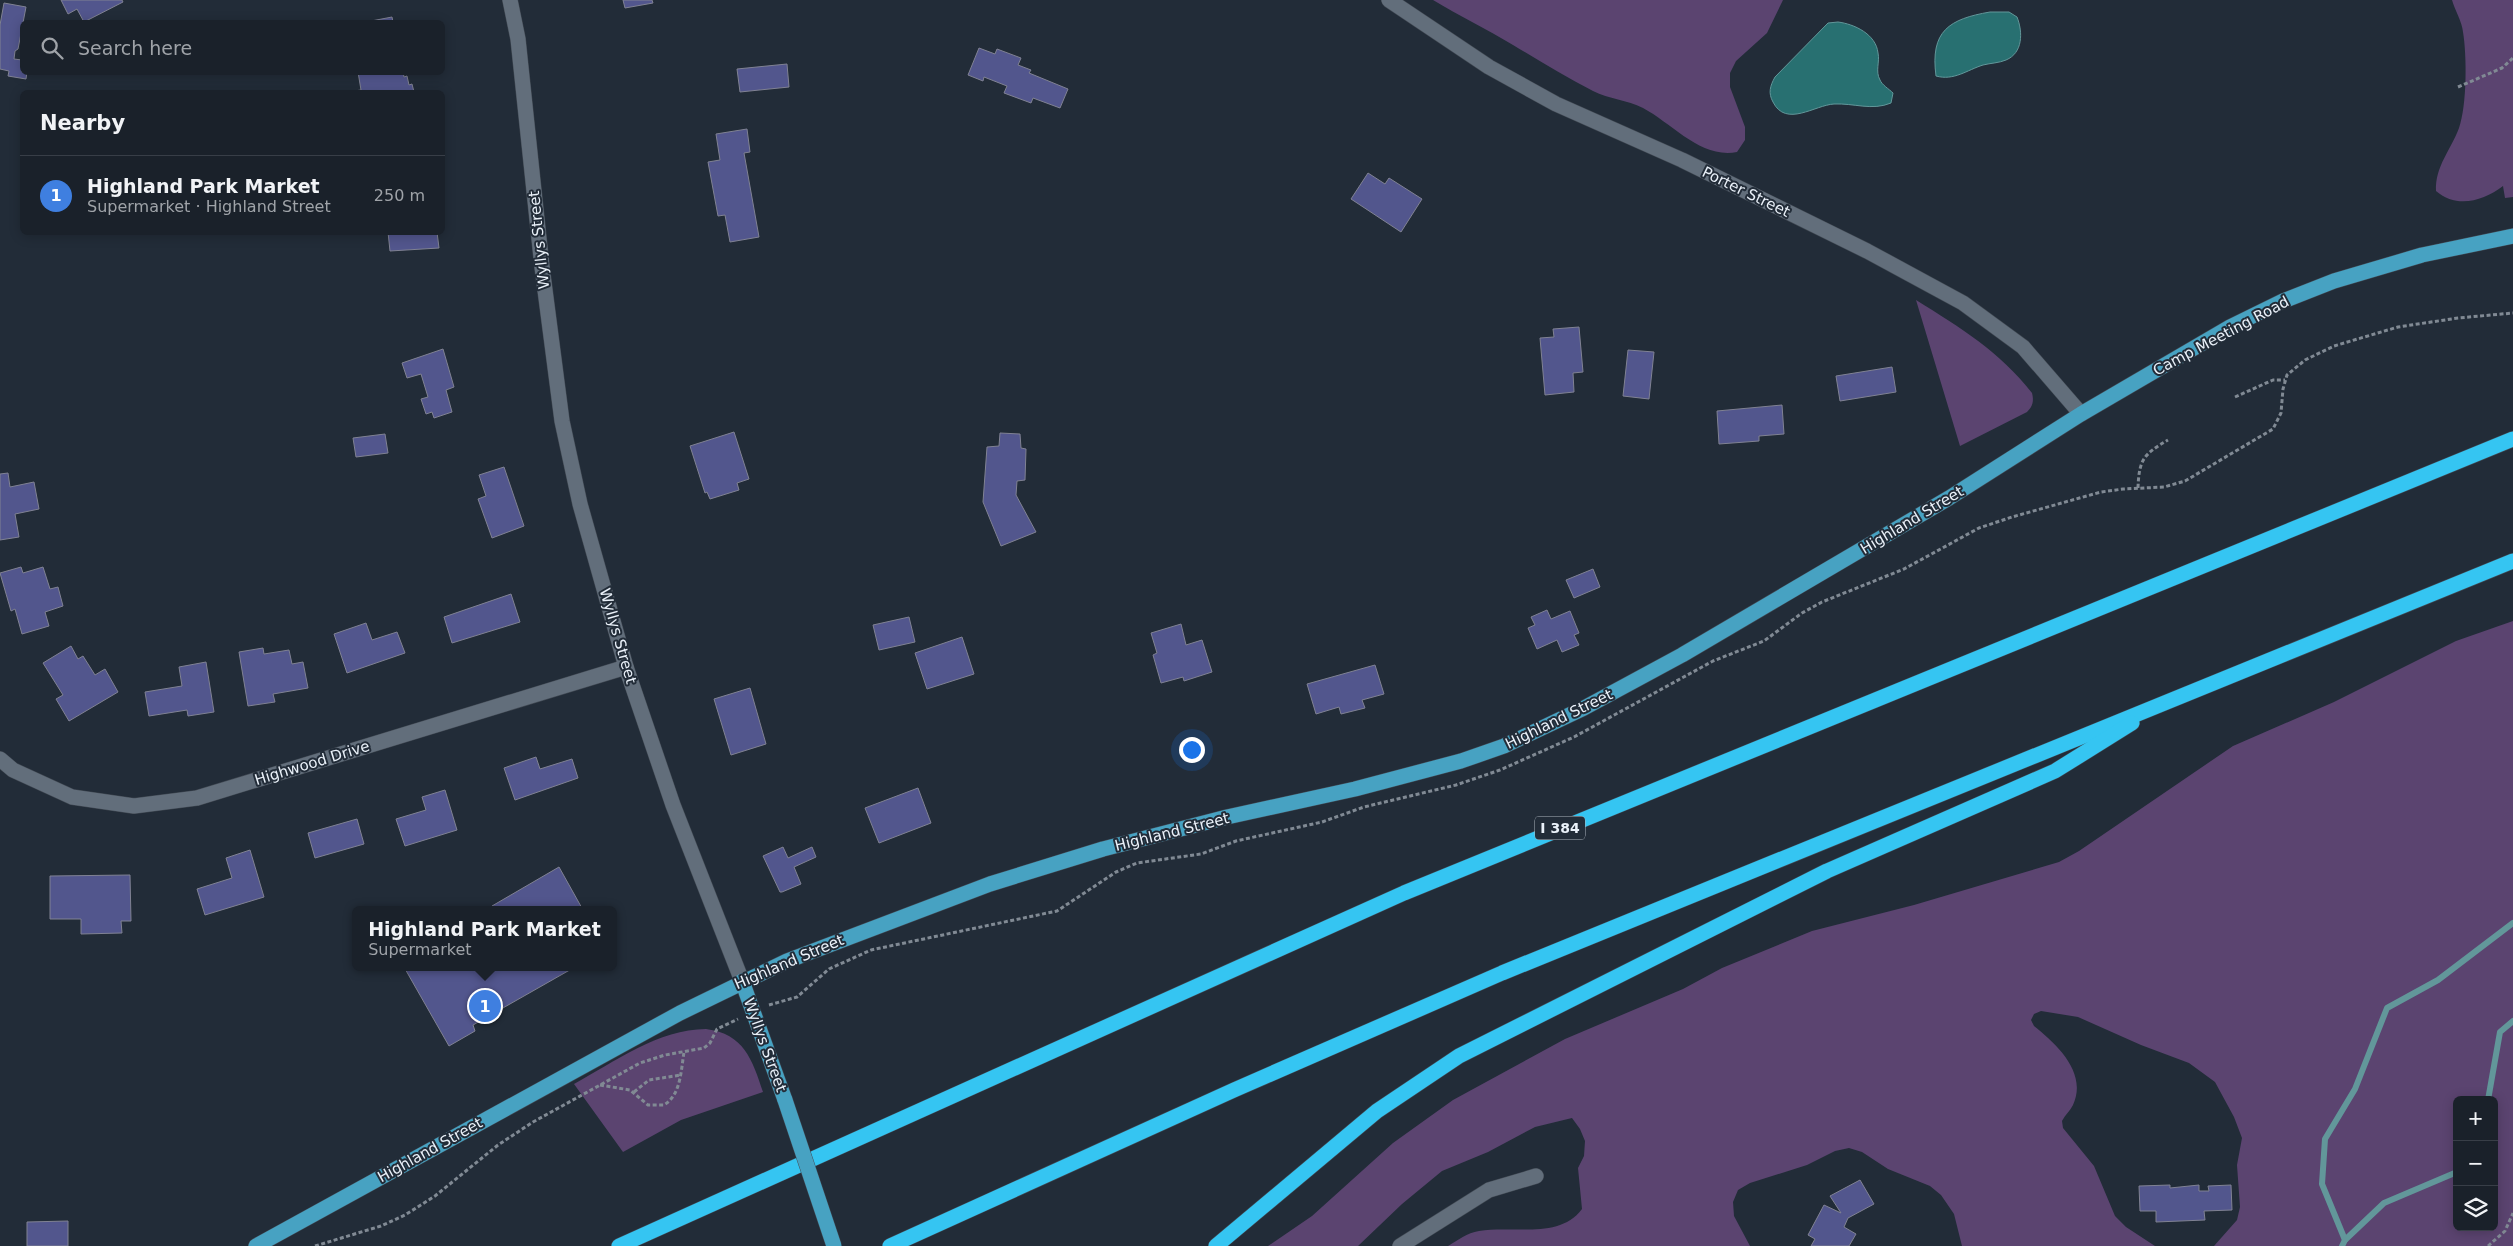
<!DOCTYPE html>
<meta charset="utf-8">
<style>
:root{--surface:#1a212a;--page:#232932;--text:#f1f3f6;--muted:#9fa3a8;--line:#383e47;--accent:#f49d8d}
body{margin:0;font-family:"DejaVu Sans",sans-serif;background:var(--page);color:var(--text)}
.controls{position:absolute;right:15px;bottom:15px;display:grid;overflow:hidden;border-radius:8px;box-shadow:0 2px 12px #0003}
.controls button{width:45px;height:45px;display:grid;place-items:center;padding:0;border:0;border-bottom:1px solid var(--line);background:var(--surface);color:var(--text);font:25px sans-serif}
.you{position:absolute;left:1191px;top:749px;width:18px;height:18px;margin:-12px;border:4px solid #fff;border-radius:50%;background:#1a73e8;box-shadow:0 0 0 8px #1a73e833}
.badge{display:grid;place-items:center;width:32px;height:32px;border-radius:50%;background:var(--accent);color:#fff;font-size:16px;font-weight:700}
.pin{position:absolute;translate:-50% -50%;border:2px solid #fff;box-shadow:0 1px 5px #0006}
.popup{position:absolute;left:352px;top:906px;width:265px;height:65px;box-sizing:border-box;display:grid;place-content:center;border-radius:8px;background:var(--surface);filter:drop-shadow(0 1px 4px #0005);font-size:16px;white-space:nowrap;color:var(--muted)}
.popup b{font-size:19px;color:var(--text)}
.popup::after{content:'';position:absolute;left:50%;top:100%;margin-left:-10px;border:10px solid transparent;border-top-color:var(--surface)}
.list{margin:0;padding:0;list-style:none}
h2{display:flex;justify-content:space-between;align-items:center;height:65px;margin:0;padding:0 20px;font-size:21px}
h2 small{font-size:16px;font-weight:400;color:var(--muted)}
.list li{display:grid;grid-template-columns:32px 1fr auto;gap:15px;align-items:center;box-sizing:border-box;height:80px;padding:0 20px;border-top:1px solid var(--line)}
.list b{display:block;font-size:19px;white-space:nowrap}
.list p{margin:0;font-size:16px;white-space:nowrap;color:var(--muted)}
.list em{font-size:16px;font-style:normal;color:var(--muted)}
.icon{flex:none;width:28px;height:28px;fill:none;stroke:currentColor;stroke-width:2;stroke-linecap:round;stroke-linejoin:round}
.map{position:relative;flex:none;width:2513px;height:1246px;overflow:hidden}
.search{position:absolute;background:var(--surface);box-shadow:0 2px 12px #0003;left:20px;top:20px;width:425px;height:55px;display:flex;align-items:center;gap:12px;box-sizing:border-box;padding:0 18px;border-radius:8px;color:var(--muted);font-size:19px}
.panel{position:absolute;background:var(--surface);box-shadow:0 2px 12px #0003;left:20px;top:90px;width:425px;height:145px;border-radius:8px}
.map>svg:first-child{display:block}
.green{fill:#5b4470;fill-rule:evenodd}
.water{fill:#287071;stroke:#62979a}
.lines{fill:none;stroke-linecap:round;stroke-linejoin:round}
.stream{stroke:#62979a;stroke-width:6}
.building{fill:#52568d;stroke:#808293}
.minor-casing{stroke:#414953;stroke-width:16}
.major-casing{stroke:#414953;stroke-width:16}
.highway-casing{stroke:#414953;stroke-width:16}
.path{stroke:#818a94;stroke-width:3;stroke-dasharray:4 2.5;stroke-linecap:butt}
.minor{stroke:#626e7b;stroke-width:15}
.major{stroke:#47a2c2;stroke-width:15}
.highway{stroke:#35c5f2;stroke-width:15}
.major-bridge-casing{stroke:#414953;stroke-width:16;stroke-linecap:butt}
.major-bridge{stroke:#47a2c2;stroke-width:15}
.labels{text-anchor:middle;dominant-baseline:central;stroke-width:4;stroke-linejoin:round;paint-order:stroke}
.shield{fill:#222c38;stroke:#aeb6bf;stroke-width:1}
.shield-label{font-size:14px;font-weight:bold;fill:#eaf1f9}
.street-label{font-size:15px;fill:#eaf1f9;stroke:#222c38}
</style>
<div class="map">
<svg width="2513" height="1246" viewBox="0 0 2513 1246">
<rect width="100%" height="100%" fill="#222c38"/>
<g class="green">
<path d="M1433,0H1783L1767,33L1736,61L1730,73V87L1745,127V140L1737,152C1701,159 1673,124 1643,108C1627,100 1609,99 1593,91C1565,77 1540,61 1513,45C1487,29 1459,16 1433,0Z"/>
<path d="M2452,0H2513V197L2505,198L2503,186C2483,201 2457,209 2436,191C2435,166 2451,150 2459,128C2467,105 2467,56 2463,32C2462,21 2455,11 2452,0Z"/>
<path d="M1916,300C1961,328 1999,351 2032,393C2034,401 2033,406 2027,412L1960,446Z"/>
<path d="M2513,621V1246H2214L2237,1220L2240,1207L2237,1165L2242,1138L2234,1117L2215,1082L2189,1063L2141,1045L2078,1017L2041,1011L2034,1014L2031,1020L2034,1026C2056,1044 2088,1072 2073,1105C2070,1111 2065,1115 2062,1121L2063,1128L2094,1166L2115,1216L2126,1227L2155,1246H1962L1954,1214L1941,1195L1930,1186L1888,1169L1862,1152L1849,1148L1835,1151L1807,1165L1750,1183L1738,1190L1733,1202L1734,1216L1750,1246H1448C1458,1240 1467,1233 1479,1231C1513,1225 1559,1240 1582,1209L1578,1168L1584,1156L1585,1141L1580,1129L1572,1118L1535,1127L1488,1152L1442,1171L1402,1204L1358,1246H1268L1312,1216L1393,1143L1453,1100L1565,1039L1683,989L1722,968L1812,931L1914,905L2059,862L2079,851L2233,746L2334,702L2456,641ZM2457,1100H2494V1227H2457Z"/>
<path d="M706,1029C744,1034 752,1059 763,1092L681,1120L623,1152L574,1084C614,1062 659,1029 706,1029Z"/>
</g>
<g class="water">
<path d="M1990,12H2009L2017,17C2023,32 2023,53 2006,60C1999,63 1991,63 1983,65C1967,70 1954,81 1936,76C1930,31 1949,19 1990,12Z"/>
<path d="M1838,22C1854,24 1876,34 1878,53C1880,62 1875,71 1880,80C1882,85 1889,89 1893,93L1891,103C1872,111 1854,103 1834,104C1815,105 1786,128 1773,102C1768,93 1770,86 1775,77L1828,23Z"/>
</g>
<g class="lines">
<g class="stream">
<polyline points="2488,1100 2500,1032 2513,1021"/>
<polyline points="2345,1240 2322,1184 2325,1139 2355,1089 2387,1008 2438,980 2513,923"/>
<polyline points="2342,1246 2345,1240 2384,1203 2457,1172"/>
</g>
</g>
<g class="building">
<polygon points="61,0 122,0 123,2 84,22 77,9 68,14"/>
<polygon points="623,0 652,0 653,3 625,8"/>
<polygon points="4,3 26,7 18,49 15,51 14,59 22,60 22,72 27,72 26,79 8,76 9,71 0,69 0,25"/>
<polygon points="392,17 393,22 366,22"/>
<polygon points="979,48 995,54 997,49 1021,58 1018,65 1031,70 1029,73 1068,89 1060,108 1033,98 1031,103 1004,93 1007,86 984,77 983,81 968,75"/>
<polygon points="787,64 789,87 740,92 737,69"/>
<polygon points="358,72 403,72 404,77 407,76 409,85 412,84 414,92 347,92 361,90"/>
<polygon points="747,129 750,152 744,153 759,237 730,242 725,215 718,216 708,162 720,160 716,134"/>
<polygon points="1368,173 1385,184 1389,178 1422,199 1401,232 1351,199"/>
<polygon points="388,232 437,232 439,248 390,251"/>
<polygon points="1579,327 1583,372 1573,373 1574,392 1545,395 1540,338 1554,337 1553,329"/>
<polygon points="443,349 454,387 446,390 452,412 434,418 432,412 426,414 421,399 428,397 421,374 407,378 402,363"/>
<polygon points="1628,350 1654,352 1649,399 1623,396"/>
<polygon points="1892,367 1896,392 1840,401 1836,376"/>
<polygon points="1782,405 1784,434 1759,436 1759,441 1719,444 1717,411"/>
<polygon points="734,432 749,479 737,483 739,490 710,499 707,492 705,493 690,446"/>
<polygon points="1000,433 1020,434 1021,448 1026,449 1025,480 1017,481 1016,495 1036,532 1001,546 983,502 987,447 999,446"/>
<polygon points="385,434 388,453 356,457 353,438"/>
<polygon points="504,467 524,526 492,538 478,499 486,496 479,475"/>
<polygon points="8,473 10,487 34,482 39,509 15,514 19,537 0,540 0,474"/>
<polygon points="21,567 23,573 43,567 50,589 58,587 63,606 45,612 49,626 22,634 15,609 11,611 0,573"/>
<polygon points="1593,569 1600,587 1574,598 1566,580"/>
<polygon points="511,594 520,622 452,643 444,617"/>
<polygon points="1547,610 1551,619 1570,611 1579,633 1574,635 1579,645 1562,652 1557,640 1537,649 1528,628 1535,625 1531,617"/>
<polygon points="909,617 915,642 879,650 873,625"/>
<polygon points="366,623 372,640 397,632 405,653 347,673 334,634"/>
<polygon points="1181,624 1186,645 1202,640 1212,672 1184,681 1183,677 1161,683 1153,655 1157,653 1151,633"/>
<polygon points="962,637 974,674 927,689 915,653"/>
<polygon points="71,646 78,659 83,656 95,675 105,669 118,692 69,721 56,699 63,695 43,663"/>
<polygon points="263,648 264,654 289,650 292,664 303,662 308,688 273,694 275,702 248,706 239,652"/>
<polygon points="206,662 214,712 188,716 187,710 149,716 145,692 182,686 179,667"/>
<polygon points="1375,665 1384,694 1362,700 1365,708 1341,714 1339,707 1316,714 1307,684"/>
<polygon points="750,688 766,744 731,755 714,699"/>
<polygon points="536,757 540,769 572,759 578,778 515,800 504,768"/>
<polygon points="918,788 931,823 879,843 865,808"/>
<polygon points="445,790 457,830 405,846 396,819 426,810 422,797"/>
<polygon points="357,819 364,844 315,858 308,833"/>
<polygon points="783,847 788,858 812,847 816,857 794,867 801,884 782,892 780,892 763,856"/>
<polygon points="250,850 264,897 205,915 197,889 232,878 226,858"/>
<polygon points="559,867 583,910 494,910 492,906"/>
<polygon points="130,875 131,921 121,921 122,933 81,934 81,919 50,919 50,876"/>
<polygon points="404,967 575,967 473,1025 475,1031 449,1046"/>
<polygon points="1860,1180 1874,1204 1848,1218 1844,1227 1856,1234 1849,1246 1811,1246 1815,1239 1808,1235 1824,1205 1841,1213 1830,1196"/>
<polygon points="2170,1185 2170,1188 2199,1185 2199,1191 2209,1191 2208,1186 2231,1185 2232,1210 2204,1211 2205,1220 2156,1222 2156,1211 2140,1211 2139,1186"/>
<polygon points="68,1221 68,1246 27,1246 27,1222"/>
</g>
<g class="lines">
<defs>
<g id="minor">
<polyline points="510,0 518,39 542,267 562,421 580,504 626,667 673,805 742,981"/>
<polyline points="1389,0 1489,67 1556,104 1682,160 1867,251 1963,303 2023,347 2081,414"/>
<polyline points="0,759 13,770 72,797 134,806 197,798 626,667"/>
<polyline points="1400,1246 1489,1190 1536,1176"/>
</g>
<g id="major">
<polyline points="742,981 785,1100"/>
<polyline points="256,1246 680,1013 787,961 990,884 1103,849 1227,817 1355,789 1461,761 1504,746 1584,708 1682,655 1949,498 2081,414 2230,327 2283,301 2334,281 2422,255 2513,236"/>
</g>
<g id="highway">
<polyline points="619,1246 1404,893 2513,439"/>
<polyline points="890,1246 1234,1090 1502,973 2513,561"/>
<polyline points="1216,1246 1377,1111 1459,1056 1827,871 2055,771 2132,723"/>
</g>
</defs>
<use href="#minor" class="minor-casing"/>
<use href="#major" class="major-casing"/>
<use href="#highway" class="highway-casing"/>
<g class="path">
<polyline points="2458,87 2502,68 2513,58"/>
<polyline points="2235,397 2273,380 2285,380"/>
<path d="M2138,488C2139,459 2144,454 2168,440"/>
<polyline points="769,1005 797,997 829,969 871,950 1057,911 1116,872 1137,863 1201,854 1236,841 1322,822 1364,807 1456,785 1500,770 1574,737 1713,661 1764,641 1802,613 1822,602 1904,569 1979,528 2012,517 2101,492 2123,489 2164,487 2185,481 2273,429 2281,413 2283,389 2287,375 2305,360 2334,346 2398,327 2458,318 2513,313"/>
<path d="M600,1085L630,1090L648,1105H664C681,1095 681,1070 684,1052"/>
<polyline points="634,1092 649,1080 681,1075"/>
<polyline points="315,1246 381,1226 405,1215 435,1196 498,1145 533,1122 640,1063 665,1055 704,1048 710,1043 717,1029 738,1019"/>
<polyline points="2488,1246 2505,1231 2513,1213"/>
</g>
<use href="#minor" class="minor"/>
<use href="#major" class="major"/>
<use href="#highway" class="highway"/>
<defs>
<polyline id="major-bridge" points="785,1100 834,1246"/>
</defs>
<use href="#major-bridge" class="major-bridge-casing"/>
<use href="#major-bridge" class="major-bridge"/>
</g>
<g class="labels">
<rect class="shield" x="1535" y="816.5" width="50" height="23" rx="4"/>
<g class="shield-label">
<text x="1560" y="828">I 384</text>
</g>
<g class="street-label">
<text transform="translate(1746 192) rotate(26)">Porter Street</text>
<text transform="translate(539 240) rotate(-96)">Wyllys Street</text>
<text transform="translate(2221 336) rotate(-28)">Camp Meeting Road</text>
<text transform="translate(1912 520) rotate(-31)">Highland Street</text>
<text transform="translate(618 636) rotate(74)">Wyllys Street</text>
<text transform="translate(1559 719) rotate(-26)">Highland Street</text>
<text transform="translate(312 763) rotate(-17)">Highwood Drive</text>
<text transform="translate(1172 832) rotate(-14)">Highland Street</text>
<text transform="translate(789 962) rotate(-23)">Highland Street</text>
<text transform="translate(765 1045) rotate(70)">Wyllys Street</text>
<text transform="translate(430 1150) rotate(-29)">Highland Street</text>
</g>
</g>
</svg>
<div class="controls">
<button>+</button>
<button>−</button>
<button><svg class="icon" aria-label="layers" viewBox="0 0 24 24"><path d="M12 4l9 5-9 5-9-5zM3 14l9 5 9-5"/></svg></button>
</div>
<div class="you"></div>
<div class="pin badge" style="left:485px;top:1006px;background:#3f7fe0">1</div>
<div class="popup"><b>Highland Park Market</b>Supermarket</div>
<div class="search"><svg class="icon" aria-label="search" viewBox="0 0 24 24"><circle cx="10" cy="10" r="6"/><path d="M15 15l6 6"/></svg>Search here</div>
<section class="panel">
<h2>Nearby<small></small></h2>
<ul class="list">
<li><span class="badge" style="background:#3f7fe0">1</span><div><b>Highland Park Market</b><p>Supermarket · Highland Street</p></div><em>250 m</em></li>
</ul>
</section>
</div>
